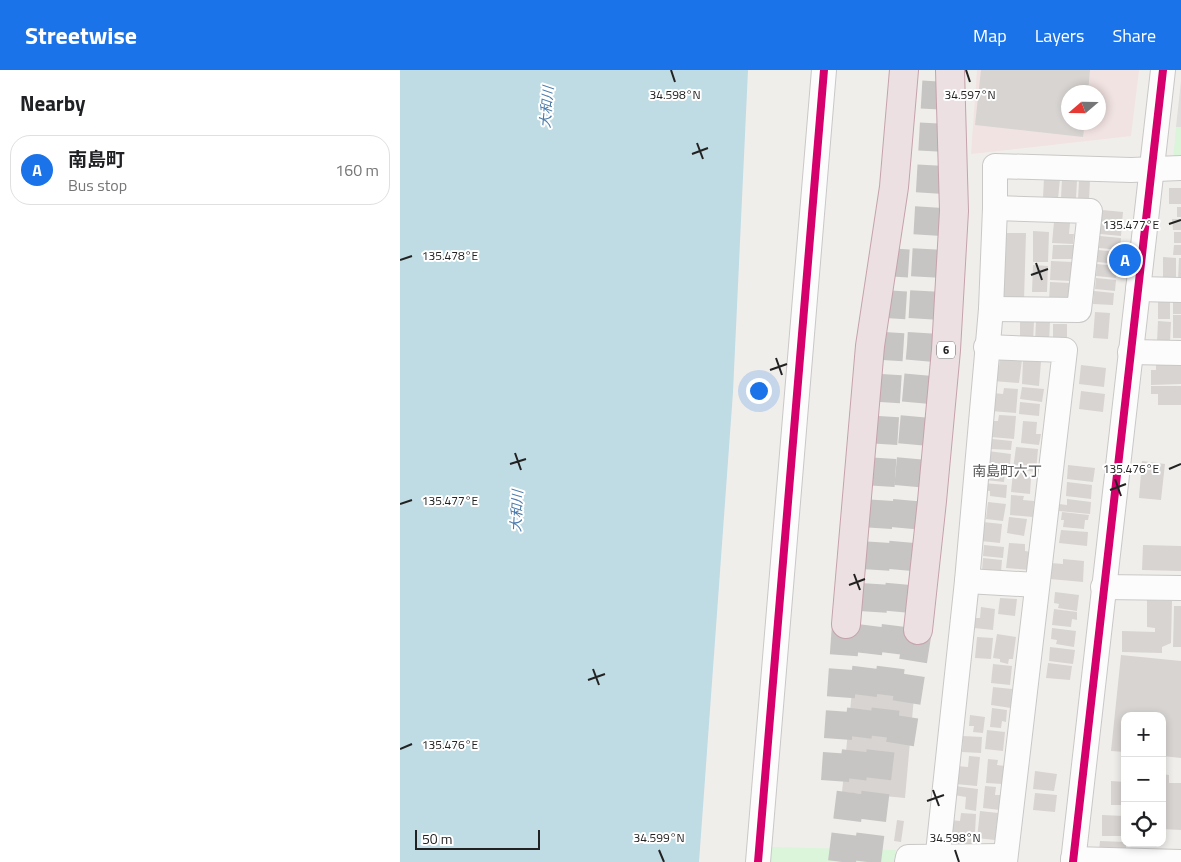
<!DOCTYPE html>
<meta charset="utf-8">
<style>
:root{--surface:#fff;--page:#f6f6f6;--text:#202124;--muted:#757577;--line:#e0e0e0;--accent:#1a73e8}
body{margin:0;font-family:"Titillium Web","Noto Sans JP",sans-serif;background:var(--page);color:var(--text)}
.controls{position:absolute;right:15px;bottom:15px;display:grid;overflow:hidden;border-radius:10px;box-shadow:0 2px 8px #0003}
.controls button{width:45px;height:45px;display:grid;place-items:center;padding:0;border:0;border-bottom:1px solid var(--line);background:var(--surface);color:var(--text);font:25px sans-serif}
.compass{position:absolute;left:661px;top:15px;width:45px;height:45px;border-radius:50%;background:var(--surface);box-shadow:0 2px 8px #0003;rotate:250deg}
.scale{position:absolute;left:15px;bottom:12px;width:125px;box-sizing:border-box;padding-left:5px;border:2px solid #222;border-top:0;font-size:14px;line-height:18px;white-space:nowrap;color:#222;-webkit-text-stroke:4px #fff;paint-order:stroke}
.you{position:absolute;left:358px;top:320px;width:18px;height:18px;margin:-12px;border:4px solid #fff;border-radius:50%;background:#1a73e8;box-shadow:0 0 0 8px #1a73e833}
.badge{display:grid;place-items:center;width:32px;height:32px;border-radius:50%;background:var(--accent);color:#fff;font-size:16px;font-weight:700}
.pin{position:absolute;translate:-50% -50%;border:2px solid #fff;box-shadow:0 1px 5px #0006}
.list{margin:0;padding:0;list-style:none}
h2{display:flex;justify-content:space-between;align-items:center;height:65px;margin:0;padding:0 20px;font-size:21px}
h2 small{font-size:16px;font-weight:400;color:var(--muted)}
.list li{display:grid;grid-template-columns:32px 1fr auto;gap:15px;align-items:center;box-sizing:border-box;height:70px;margin:0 10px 10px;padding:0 10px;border:1px solid var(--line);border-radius:20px}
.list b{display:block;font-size:19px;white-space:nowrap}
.list p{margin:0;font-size:16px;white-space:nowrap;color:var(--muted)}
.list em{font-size:16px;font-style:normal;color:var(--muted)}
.icon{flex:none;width:28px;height:28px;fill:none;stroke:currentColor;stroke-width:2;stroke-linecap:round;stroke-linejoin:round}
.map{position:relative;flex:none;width:781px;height:792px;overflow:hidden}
header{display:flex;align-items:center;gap:30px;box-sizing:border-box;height:70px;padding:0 25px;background:var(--accent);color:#fff}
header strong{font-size:24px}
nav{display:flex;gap:28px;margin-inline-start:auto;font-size:18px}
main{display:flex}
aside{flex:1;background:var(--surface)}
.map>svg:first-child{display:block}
.residential{fill:#dfdedc}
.commercial{fill:#f1e3e1;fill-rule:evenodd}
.park{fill:#daf5da}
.water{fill:#bfdbe3}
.building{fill:#d7d4d2}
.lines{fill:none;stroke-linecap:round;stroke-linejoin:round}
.highway-tunnel{stroke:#c7c5c3;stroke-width:28;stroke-dasharray:28 14;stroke-linecap:butt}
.minor-casing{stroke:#c9c8c7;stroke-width:26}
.highway-casing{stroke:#c5a2ac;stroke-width:30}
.minor{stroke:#fdfcfc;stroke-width:24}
.highway{stroke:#ece0e2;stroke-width:28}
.cycleway-casing{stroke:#fff;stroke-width:11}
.cycleway{stroke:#d6006c;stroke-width:8}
.ticks{fill:none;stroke:#222;stroke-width:2}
.labels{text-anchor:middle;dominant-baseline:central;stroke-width:4;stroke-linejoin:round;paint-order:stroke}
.shield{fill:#fff;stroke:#646464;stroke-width:1}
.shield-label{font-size:11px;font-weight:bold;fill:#222}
.water-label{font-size:14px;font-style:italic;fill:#4a7aab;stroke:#fff}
.neighbourhood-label{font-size:14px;fill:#555;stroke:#fff}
.ticks-label{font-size:12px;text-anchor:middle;fill:#222;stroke:#fff;stroke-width:4;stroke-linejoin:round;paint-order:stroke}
</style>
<header>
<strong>Streetwise</strong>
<nav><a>Map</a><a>Layers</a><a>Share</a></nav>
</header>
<main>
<aside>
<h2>Nearby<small></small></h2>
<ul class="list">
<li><span class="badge">A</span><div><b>南島町</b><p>Bus stop</p></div><em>160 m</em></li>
</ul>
</aside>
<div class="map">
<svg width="781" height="792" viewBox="0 0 781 792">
<rect width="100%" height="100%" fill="#f0eeeb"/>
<polygon class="residential" points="781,11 781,57 776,57"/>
<path class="commercial" d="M577,0H739L731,66L571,84ZM668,22H698V52H668Z"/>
<g class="park">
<polygon points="776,57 781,57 781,90 773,90"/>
<polygon points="371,777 496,780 494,792 371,792"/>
</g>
<polygon class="water" points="0,0 348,0 333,322 299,792 0,792"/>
<g class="building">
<polygon points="581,0 690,0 688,22 668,22 668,52 685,52 683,67 575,55"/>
<polygon points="644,108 660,109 658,129 643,128"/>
<polygon points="662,109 677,110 676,129 661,128"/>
<polygon points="679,110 690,110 689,130 678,130"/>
<rect x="769" y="118" width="12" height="16"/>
<rect x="777" y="137" width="4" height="10"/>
<polygon points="702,140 723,142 722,153 701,152"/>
<polygon points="772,149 781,149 781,160 773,160"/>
<polygon points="654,152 670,153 669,164 674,164 673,174 652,173"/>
<polygon points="700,153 722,155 721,166 700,164"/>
<polygon points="633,161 649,162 648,192 633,192"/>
<rect x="774" y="162" width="7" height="11"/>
<polygon points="602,163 626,163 624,231 600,230"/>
<polygon points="700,166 721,168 720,180 699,178"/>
<polygon points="653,175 677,175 677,182 673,182 673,189 652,189"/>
<polygon points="774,175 781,175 781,185 773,185"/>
<polygon points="698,180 719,182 718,194 697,192"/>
<polygon points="763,187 776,188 776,210 763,210"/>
<polygon points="779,188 781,188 781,210 778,210"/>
<polygon points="651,191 672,192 671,211 650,210"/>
<polygon points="697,194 717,196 716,208 696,206"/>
<polygon points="633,195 648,196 647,222 632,222"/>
<polygon points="696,208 716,210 715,221 695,219"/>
<polygon points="650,212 670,213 669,232 649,231"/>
<polygon points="694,221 714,223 713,235 693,234"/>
<polygon points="758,227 770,228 770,249 758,249"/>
<rect x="773" y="227" width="8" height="17"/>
<polygon points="695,242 710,243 708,269 693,268"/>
<rect x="773" y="245" width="8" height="23"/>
<polygon points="636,250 650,251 649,273 635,273"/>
<polygon points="620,251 634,251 633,273 620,273"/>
<polygon points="758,251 771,252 770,272 757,272"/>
<rect x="653" y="254" width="14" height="19"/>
<polygon points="600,288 622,290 619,313 593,311 595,296 599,297"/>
<polygon points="623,290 641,292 639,316 622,314"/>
<polygon points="756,291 781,291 781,314 751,315 751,300 756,300"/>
<polygon points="681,295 706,298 704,317 679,314"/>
<polygon points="751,316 781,316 781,335 758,335 758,324 751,324"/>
<polygon points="622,317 644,319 642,332 620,329"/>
<polygon points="604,318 618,319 616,343 591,341 593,323 603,324"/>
<polygon points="681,321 705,324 703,342 679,339"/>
<polygon points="620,332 640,334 639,346 619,344"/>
<polygon points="599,345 616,346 614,369 591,367 592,351 598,351"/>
<polygon points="623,351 637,352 636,364 641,364 639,375 621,373"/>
<polygon points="592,369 612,371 611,380 591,379"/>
<polygon points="616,377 638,379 636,402 613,399"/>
<polygon points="588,381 611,384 610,394 606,393 604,412 585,410"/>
<polygon points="742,391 765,394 761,430 739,428"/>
<polygon points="668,395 695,398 693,412 667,409"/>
<polygon points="613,402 625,403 625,406 631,407 630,424 611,422"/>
<polygon points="667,412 692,415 691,429 666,426"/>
<polygon points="583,413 607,415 606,428 590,426 590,421 582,420"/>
<polygon points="611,425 624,426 623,430 634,431 633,447 610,445"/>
<polygon points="667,429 691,432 690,444 659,441 659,434 667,435"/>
<polygon points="588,432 606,434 603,451 586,449"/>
<polygon points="662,442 689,445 688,450 685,450 684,459 663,457 664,450 661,450"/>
<polygon points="609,447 627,449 624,466 607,463"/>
<polygon points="583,452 602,454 600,473 581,471"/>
<polygon points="661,460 688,462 687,476 659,473"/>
<polygon points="609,473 625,474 625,481 631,482 629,500 606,498"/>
<polygon points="584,475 604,477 603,488 583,486"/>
<polygon points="743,475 781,476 781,501 742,500"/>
<polygon points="583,488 602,490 601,502 582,500"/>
<polygon points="663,489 684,491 683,512 650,509 651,493 663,494"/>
<polygon points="655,522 679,525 677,541 658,538 659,534 654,533"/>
<polygon points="600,528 617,529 615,546 598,544"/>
<polygon points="747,530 772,531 771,573 762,577 762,583 722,582 722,561 755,562 755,558 747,557"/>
<polygon points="774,536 781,536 781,577 773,577"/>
<polygon points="581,537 595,539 593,560 574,558 575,548 580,548"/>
<polygon points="654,539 677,542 677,550 672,549 671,557 652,555"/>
<polygon points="652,558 676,561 674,577 656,574 657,570 651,569"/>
<polygon points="597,564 616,567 613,589 609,589 608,594 600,592 600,589 593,588"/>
<polygon points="577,567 593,568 591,589 575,588"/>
<polygon points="650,577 675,580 673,594 649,591"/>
<polygon points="721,585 781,591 781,688 762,686 762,646 725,646 725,682 711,681"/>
<polygon points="648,593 672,596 670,610 646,608"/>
<polygon points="593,594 612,596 610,615 591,613"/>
<polygon points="593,617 612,619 611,638 591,635"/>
<polygon points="452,621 514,627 505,728 442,722"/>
<polygon points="592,638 607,640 606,652 602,651 601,658 590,657"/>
<polygon points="570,645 585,647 583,663 573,662 574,656 569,656"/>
<polygon points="587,660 605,662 603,681 585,679"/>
<polygon points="563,666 582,667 581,683 562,682"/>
<polygon points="569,686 580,687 577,716 555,714 557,696 568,697"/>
<polygon points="588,689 598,690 597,695 605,696 603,714 586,713"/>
<polygon points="635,701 657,704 654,721 633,719"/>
<polygon points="762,704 769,705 769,713 781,713 781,760 762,759"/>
<polygon points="711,711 725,712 725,735 711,735"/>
<polygon points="555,716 578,719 576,741 565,739 566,727 554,725"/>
<polygon points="585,716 596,717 595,725 602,725 600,740 583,738"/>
<polygon points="635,723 657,725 655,742 633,740"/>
<polygon points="580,741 598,743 595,770 577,768"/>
<polygon points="561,743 576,744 575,764 550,762 551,750 560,751"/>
<polygon points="702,745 724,746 723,766 702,766"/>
<polygon points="497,750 504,751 501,772 494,771"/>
<polygon points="554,764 572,766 571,778 553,776"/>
<polygon points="700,771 725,772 726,773 726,782 699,780"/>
<rect x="734" y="773" width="8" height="4"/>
</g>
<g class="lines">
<g class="highway-tunnel">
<polyline points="500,674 518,560"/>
<polyline points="435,711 446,554"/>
<polyline points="442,792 472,552 496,174"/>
<polyline points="467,792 496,554 521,276 537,0"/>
</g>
<defs>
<g id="minor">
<polyline points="738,219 781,220"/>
<polyline points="591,239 679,240 690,141 595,138"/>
<polyline points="586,277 665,280 605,792"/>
<polyline points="730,282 781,283"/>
<polyline points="567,511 637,515"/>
<polyline points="703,517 781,518"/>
<polyline points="673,789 781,792"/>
<polyline points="358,792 424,0"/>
<polyline points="507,792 508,787 605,786"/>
<polyline points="537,792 567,511 591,239 595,138 595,96 731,100 781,98"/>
<polyline points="673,792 763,0"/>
</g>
<g id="highway">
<polyline points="446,554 470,276 494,117 504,0"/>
<polyline points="518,560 532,431 546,280 554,141 550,0"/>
</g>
</defs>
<use href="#minor" class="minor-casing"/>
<use href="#highway" class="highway-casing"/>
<use href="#minor" class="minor"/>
<use href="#highway" class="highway"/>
<defs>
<g id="cycleway">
<polyline points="358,792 424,0"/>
<polyline points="673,792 763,0"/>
</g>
</defs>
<use href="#cycleway" class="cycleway-casing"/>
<use href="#cycleway" class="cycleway"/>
</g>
<path class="ticks" d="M271,0L275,12M566,0L570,12M297,73L303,89M292,84L308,78M769,154L781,150M0,190L12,186M636,193L642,210M631,205L648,199M376,288L382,305M370,300L387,294M115,383L121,400M110,394L126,389M769,399L781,394M715,409L721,426M710,420L726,414M0,434L12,430M454,504L460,520M449,515L465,509M193,599L199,615M188,610L205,604M0,679L12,674M533,720L539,736M527,731L544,725M259,780L264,792M555,780L559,792"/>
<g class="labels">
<rect class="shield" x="537" y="271.5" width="18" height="17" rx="4"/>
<g class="shield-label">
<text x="546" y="280">6</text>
</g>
<g class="water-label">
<text transform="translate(146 37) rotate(-85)">大和川</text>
<text transform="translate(116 441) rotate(-87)">大和川</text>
</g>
<g class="neighbourhood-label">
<text x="607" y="400">南島町六丁</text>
</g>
</g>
<g class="ticks-label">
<text x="275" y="29">34.598°N</text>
<text x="570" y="29">34.597°N</text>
<text x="731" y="159">135.477°E</text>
<text x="50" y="190">135.478°E</text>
<text x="731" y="403">135.476°E</text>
<text x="50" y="435">135.477°E</text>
<text x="50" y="679">135.476°E</text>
<text x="259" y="772">34.599°N</text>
<text x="555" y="772">34.598°N</text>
</g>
</svg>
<div class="controls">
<button>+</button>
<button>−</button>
<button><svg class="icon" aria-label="locate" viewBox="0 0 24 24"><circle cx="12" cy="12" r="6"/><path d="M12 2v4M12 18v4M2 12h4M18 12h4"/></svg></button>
</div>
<svg class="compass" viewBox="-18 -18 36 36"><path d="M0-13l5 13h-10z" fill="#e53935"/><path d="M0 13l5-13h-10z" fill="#757577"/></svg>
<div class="scale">50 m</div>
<div class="you"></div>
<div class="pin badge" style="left:725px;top:190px">A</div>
</div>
</main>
